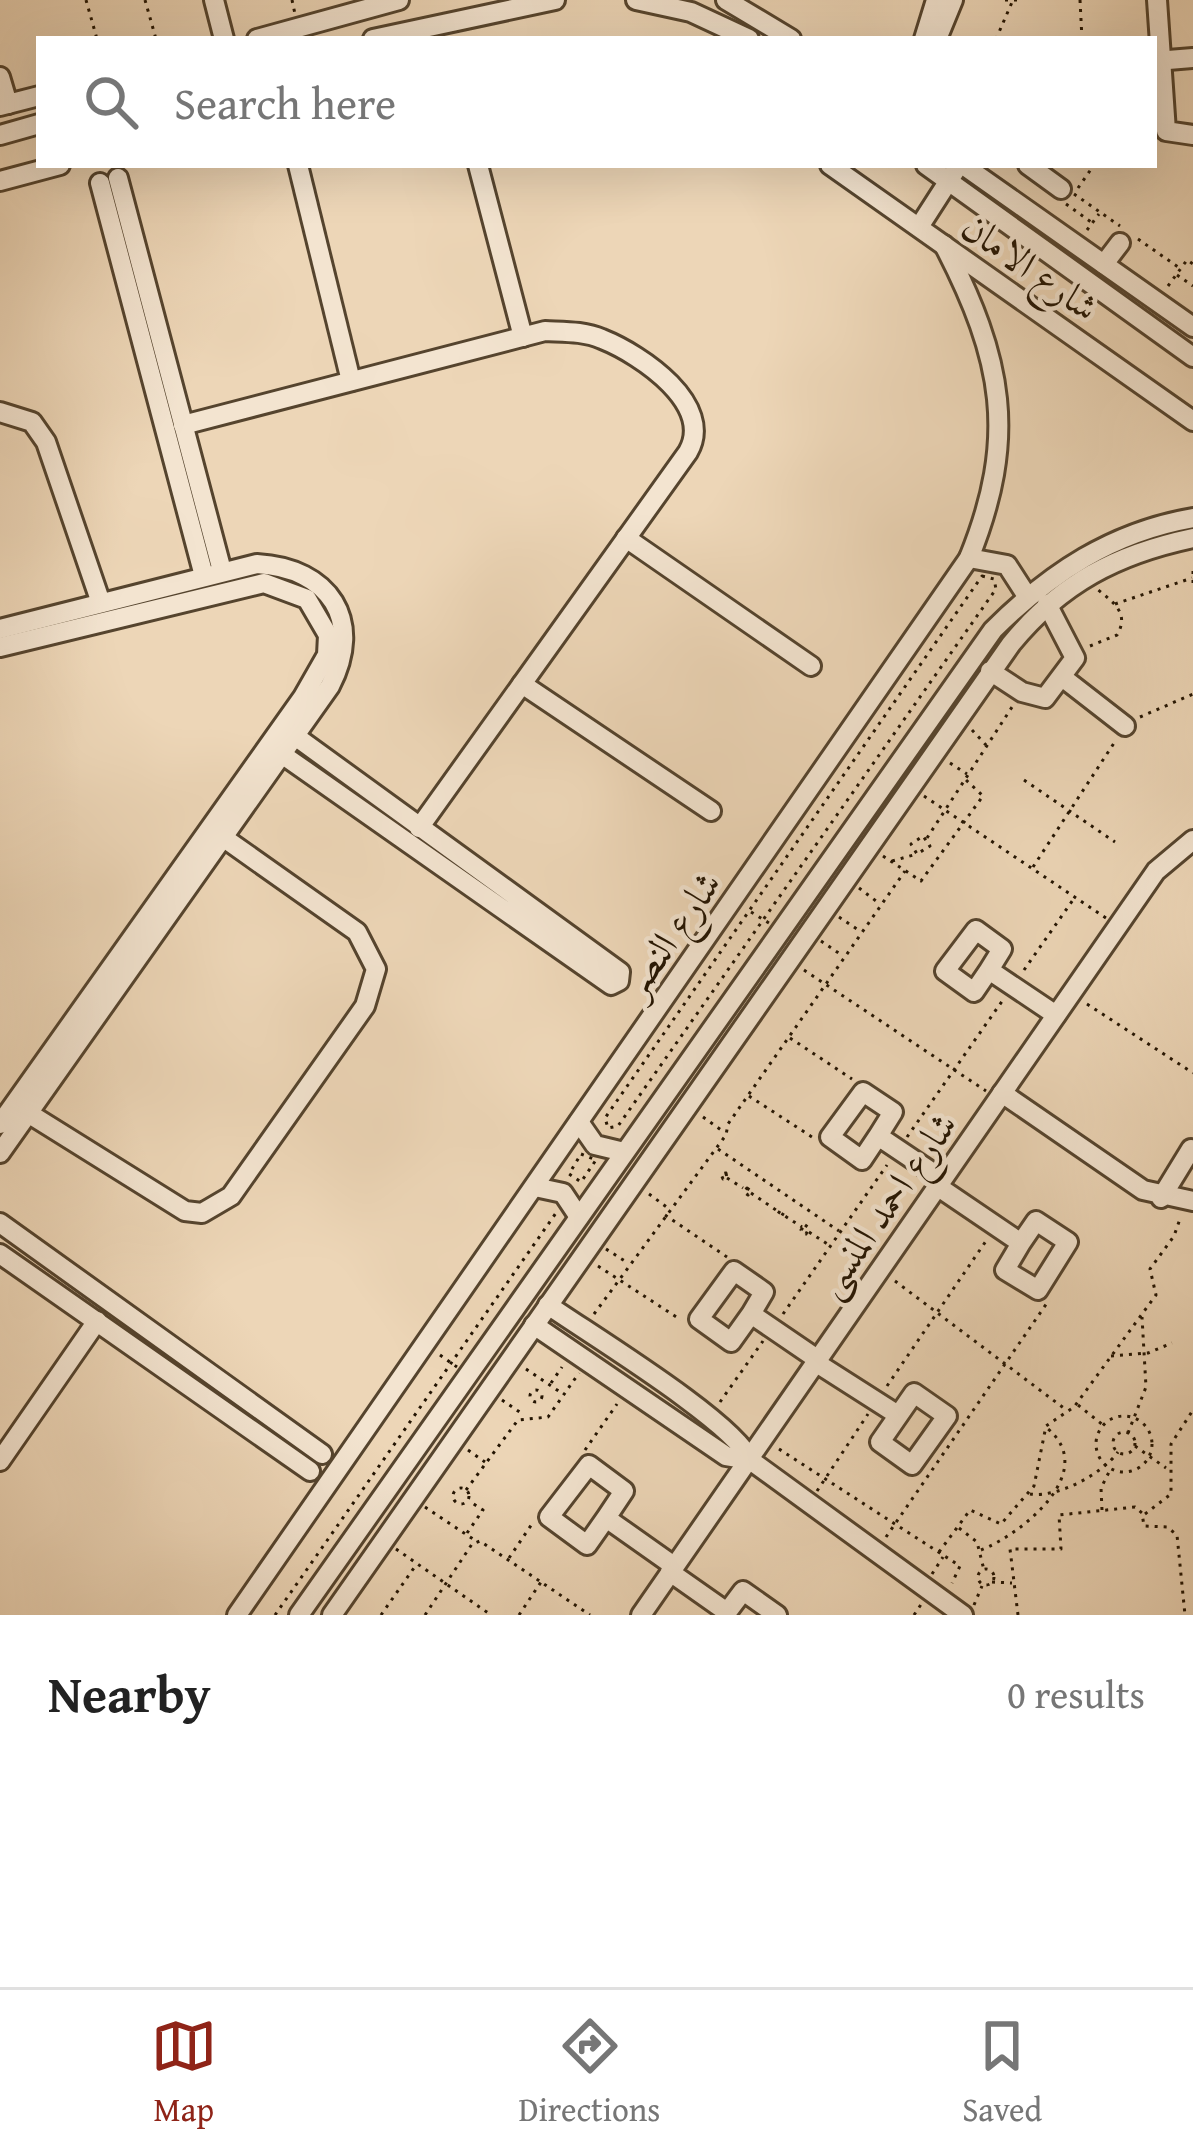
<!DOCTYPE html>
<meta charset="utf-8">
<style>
:root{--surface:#fff;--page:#f6f6f6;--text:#222;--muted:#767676;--line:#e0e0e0;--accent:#8f2418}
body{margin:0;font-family:"Gentium Book Plus",Amiri,serif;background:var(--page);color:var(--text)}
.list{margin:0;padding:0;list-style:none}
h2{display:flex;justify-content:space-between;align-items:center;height:156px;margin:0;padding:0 48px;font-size:51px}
h2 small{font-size:39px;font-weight:400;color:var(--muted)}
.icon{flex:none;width:66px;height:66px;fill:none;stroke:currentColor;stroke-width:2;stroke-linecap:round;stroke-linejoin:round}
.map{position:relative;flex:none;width:1193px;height:1615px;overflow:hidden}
.search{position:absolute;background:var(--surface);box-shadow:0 12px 48px #0002;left:36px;right:36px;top:36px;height:132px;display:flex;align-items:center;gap:30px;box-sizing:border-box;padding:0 42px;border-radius:0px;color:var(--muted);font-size:45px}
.sheet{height:372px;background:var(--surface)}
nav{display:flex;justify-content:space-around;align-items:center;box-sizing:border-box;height:168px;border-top:3px solid var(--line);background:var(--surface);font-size:33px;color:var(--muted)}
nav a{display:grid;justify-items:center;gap:6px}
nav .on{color:var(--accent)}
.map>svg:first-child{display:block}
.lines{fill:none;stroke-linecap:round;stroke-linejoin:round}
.minor-casing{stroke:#55442e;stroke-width:24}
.path{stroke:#221301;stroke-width:3;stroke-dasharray:3 6;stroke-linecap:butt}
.minor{stroke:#f3e4d0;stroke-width:18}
.labels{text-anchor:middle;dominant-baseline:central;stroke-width:9;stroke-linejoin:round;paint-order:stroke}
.street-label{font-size:39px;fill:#221301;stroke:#f3e4d0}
</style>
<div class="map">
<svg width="1193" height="1615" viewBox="0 0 1193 1615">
<rect width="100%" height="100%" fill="#edd6b7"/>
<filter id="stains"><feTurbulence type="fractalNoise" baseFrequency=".00167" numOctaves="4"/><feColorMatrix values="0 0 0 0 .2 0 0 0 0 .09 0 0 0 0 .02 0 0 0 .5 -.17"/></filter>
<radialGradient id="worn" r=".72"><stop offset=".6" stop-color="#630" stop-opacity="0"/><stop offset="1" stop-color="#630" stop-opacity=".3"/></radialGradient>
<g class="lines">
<defs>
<g id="minor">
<polyline points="214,0 224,39"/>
<polyline points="636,0 691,12 749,39"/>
<polyline points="726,0 791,39"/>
<polyline points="1157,0 1166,131 1193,135"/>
<polyline points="257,39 399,0"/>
<polyline points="373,39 555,0"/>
<polyline points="924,39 936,0"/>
<polyline points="937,39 953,0"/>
<polyline points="1156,61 1193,58"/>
<polyline points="0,77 8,104"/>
<polyline points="0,106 39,96"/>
<polyline points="0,135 39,124"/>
<polyline points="298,165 351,381"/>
<polyline points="478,165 523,337"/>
<polyline points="830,165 1193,421"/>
<polyline points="926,165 1193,357"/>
<polyline points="963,165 1193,327"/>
<polyline points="1028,165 1061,189"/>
<polyline points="118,178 222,571"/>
<polyline points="0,181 60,165"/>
<polyline points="100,183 204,576"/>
<polyline points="919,227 955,171"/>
<polyline points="1104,264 1120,243"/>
<polyline points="0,412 32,422 46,442 101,603"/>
<path d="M183,425L545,331C563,332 584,331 602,339C642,355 715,405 688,452L419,828"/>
<polyline points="626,538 811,666"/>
<polyline points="969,558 1007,565 1027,596"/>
<path d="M0,629L257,564C330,568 364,621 330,686L0,1153"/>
<polyline points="0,647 264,583 307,599 328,635 327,655 303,697 0,1124"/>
<polyline points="990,671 1022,692 1045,698 1075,658 1047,604"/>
<polyline points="1062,677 1125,726"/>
<polyline points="522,684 711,811"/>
<polyline points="283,755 611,985 619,981 620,972 295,736"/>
<polyline points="989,970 974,992 945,971 976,930 1002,949 989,970 1056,1015"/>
<polyline points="1002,1093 1143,1190 1193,1201"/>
<polyline points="28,1113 185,1211 202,1213 231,1196 365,1006 376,969 357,932 224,838"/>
<polyline points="579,1122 595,1145 624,1152"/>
<polyline points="878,1136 862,1160 830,1137 863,1092 893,1112 878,1136 942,1179"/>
<polyline points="937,1186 1021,1243 1005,1270 1038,1290 1068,1242 1036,1221 1021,1243"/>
<polyline points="535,1187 563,1193 579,1217"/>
<polyline points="1161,1198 1191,1149"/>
<polyline points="0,1223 322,1454"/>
<polyline points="0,1254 310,1471"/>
<path d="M548,1305C588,1333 736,1423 750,1460L963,1615"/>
<polyline points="751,1314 731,1342 699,1319 734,1271 764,1292 751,1314 817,1359"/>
<polyline points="534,1325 726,1456 750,1460"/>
<polyline points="815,1362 898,1415"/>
<polygon points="914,1393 947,1416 912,1465 880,1442"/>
<polyline points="0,1461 97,1321"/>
<polyline points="606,1518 587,1545 549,1517 589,1465 624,1491 606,1518 674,1566"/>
<polyline points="670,1572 727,1612"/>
<path d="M237,1615L969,558C1018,437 1003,359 944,245"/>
<path d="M299,1615L993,630C1050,573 1112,532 1193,518"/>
<path d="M332,1615L1011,644C1061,583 1117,554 1193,538"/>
<polyline points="641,1615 1156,871 1193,840"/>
<polyline points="725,1615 743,1591 777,1615"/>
</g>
</defs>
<use href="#minor" class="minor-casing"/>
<g class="path">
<polyline points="86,0 97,39"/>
<polyline points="145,0 156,39"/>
<polyline points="292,0 295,14"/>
<polyline points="1005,0 1019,0"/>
<polyline points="1080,0 1082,39"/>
<polyline points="986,39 993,39"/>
<polyline points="996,39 1013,0"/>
<polyline points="1078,188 1094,165"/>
<polyline points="1074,194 1120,226"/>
<polyline points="1066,204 1091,222"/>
<polyline points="1087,230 1099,214"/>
<polyline points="1138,239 1181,269"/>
<polyline points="1177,275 1193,286"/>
<polyline points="1168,286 1187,260 1193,264"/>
<polyline points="1082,319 1094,303"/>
<polyline points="1193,571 1193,584"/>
<polygon points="982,576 994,579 996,589 618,1126 608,1128 605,1118"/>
<polyline points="1115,604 1192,578"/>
<path d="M1090,646L1117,635C1130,613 1113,602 1097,589"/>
<polyline points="1140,717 1193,694"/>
<polyline points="972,730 986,745"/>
<polyline points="950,763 967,774"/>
<polyline points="1024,780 1115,842"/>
<polyline points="924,796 1106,918"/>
<polyline points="927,838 1014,704"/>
<polyline points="883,856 921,881 983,796 965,779"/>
<polyline points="892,861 917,854 911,844 923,836 930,846 917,854"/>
<polyline points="1033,867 1116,740"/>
<polyline points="859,888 880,904"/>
<polyline points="751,912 769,923"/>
<polyline points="839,917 860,931"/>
<polyline points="821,941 843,956"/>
<polyline points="804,970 986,1091"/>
<polyline points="1024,970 1075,897"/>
<polyline points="1087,1004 1193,1073"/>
<polyline points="790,1038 852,1079"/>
<polyline points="749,1096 812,1137"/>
<polyline points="703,1117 724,1132"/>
<polyline points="907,1137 1005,997"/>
<polyline points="718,1149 839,1231"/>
<polygon points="581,1154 596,1160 581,1182 569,1174"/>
<polygon points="726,1173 727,1178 723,1179 721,1174"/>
<polyline points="727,1178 743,1188"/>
<polygon points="747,1188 751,1191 748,1195 744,1192"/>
<polyline points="751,1193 776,1210"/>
<polyline points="649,1194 668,1208"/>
<polyline points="665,1215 727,1257"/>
<polyline points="784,1215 777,1211 802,1227"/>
<polygon points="805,1225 809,1228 806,1234 801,1230"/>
<polyline points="809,1232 829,1245"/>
<polyline points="606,1249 628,1263"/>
<polyline points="598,1266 681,1320"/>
<polyline points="895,1281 1065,1409"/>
<polyline points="594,1314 726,1135 728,1124 905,871"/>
<polyline points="783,1314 887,1165"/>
<polyline points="440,1355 457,1367"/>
<polyline points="1111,1356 1148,1353 1172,1343"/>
<polyline points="526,1369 563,1394"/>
<polyline points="551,1383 562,1367"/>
<polyline points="887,1386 986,1241"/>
<circle cx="536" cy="1396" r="6"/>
<polyline points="502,1400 524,1415"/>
<polyline points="720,1402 763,1341"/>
<polyline points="1078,1405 1103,1425"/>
<circle cx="1124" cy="1444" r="28"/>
<circle cx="1124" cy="1443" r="11"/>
<polyline points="1128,1433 1146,1387 1142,1317"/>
<polyline points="1135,1446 1166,1468"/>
<polyline points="779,1449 960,1566 952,1583"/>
<polyline points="468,1450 485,1462"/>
<polyline points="585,1450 617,1404"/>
<circle cx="461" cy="1496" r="8"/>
<polyline points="466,1490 518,1420 548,1417 579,1373"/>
<polyline points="817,1491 868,1414"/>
<path d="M1030,1494C1058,1498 1102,1474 1118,1452"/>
<polyline points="425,1507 476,1541"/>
<polyline points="1102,1510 1101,1488 1110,1470"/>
<polyline points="1145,1514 1171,1494 1171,1444 1193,1410"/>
<polyline points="959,1528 977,1542 984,1570"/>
<polyline points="467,1533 483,1510 469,1501"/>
<polyline points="886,1537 1047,1303"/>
<polyline points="396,1549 491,1615"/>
<path d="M981,1550C1022,1534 1099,1472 1048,1429"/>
<polyline points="939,1552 970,1510 1001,1524 1034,1486 1046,1426 1074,1407 1156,1295 1150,1269 1174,1236 1181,1216"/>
<polyline points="509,1558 534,1521"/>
<circle cx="986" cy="1577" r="8"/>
<polyline points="932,1574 943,1557"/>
<polyline points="992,1582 1012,1583"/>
<polyline points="974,1605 982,1586"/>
<polyline points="275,1615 556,1213"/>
<polyline points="381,1615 416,1565"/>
<polyline points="425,1615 472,1544 480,1541 590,1615"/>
<polyline points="519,1615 541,1582"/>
<polyline points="914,1615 922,1603"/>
<polyline points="1018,1615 1010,1549 1061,1549 1059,1515 1135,1507 1142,1513 1144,1526 1167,1527 1177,1535 1185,1615"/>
</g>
<use href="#minor" class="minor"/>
</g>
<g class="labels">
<g class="street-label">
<text transform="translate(1031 266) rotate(35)">شارع الامان</text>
<text transform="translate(670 933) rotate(-55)">شارع النصر</text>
<text transform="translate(885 1204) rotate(-55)">شارع احمد المنسى</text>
</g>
</g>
<rect width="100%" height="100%" filter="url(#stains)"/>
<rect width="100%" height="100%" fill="url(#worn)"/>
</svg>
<div class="search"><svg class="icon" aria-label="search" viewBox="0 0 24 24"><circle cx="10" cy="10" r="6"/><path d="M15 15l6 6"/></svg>Search here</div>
</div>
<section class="sheet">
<h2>Nearby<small>0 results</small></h2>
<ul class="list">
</ul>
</section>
<nav>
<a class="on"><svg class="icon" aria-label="map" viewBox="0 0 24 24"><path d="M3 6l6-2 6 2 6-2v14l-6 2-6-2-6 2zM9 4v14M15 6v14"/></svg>Map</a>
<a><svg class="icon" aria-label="directions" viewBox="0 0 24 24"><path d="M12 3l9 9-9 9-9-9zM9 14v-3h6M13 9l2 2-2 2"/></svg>Directions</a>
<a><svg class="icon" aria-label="saved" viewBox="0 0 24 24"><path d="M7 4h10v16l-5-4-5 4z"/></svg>Saved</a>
</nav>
